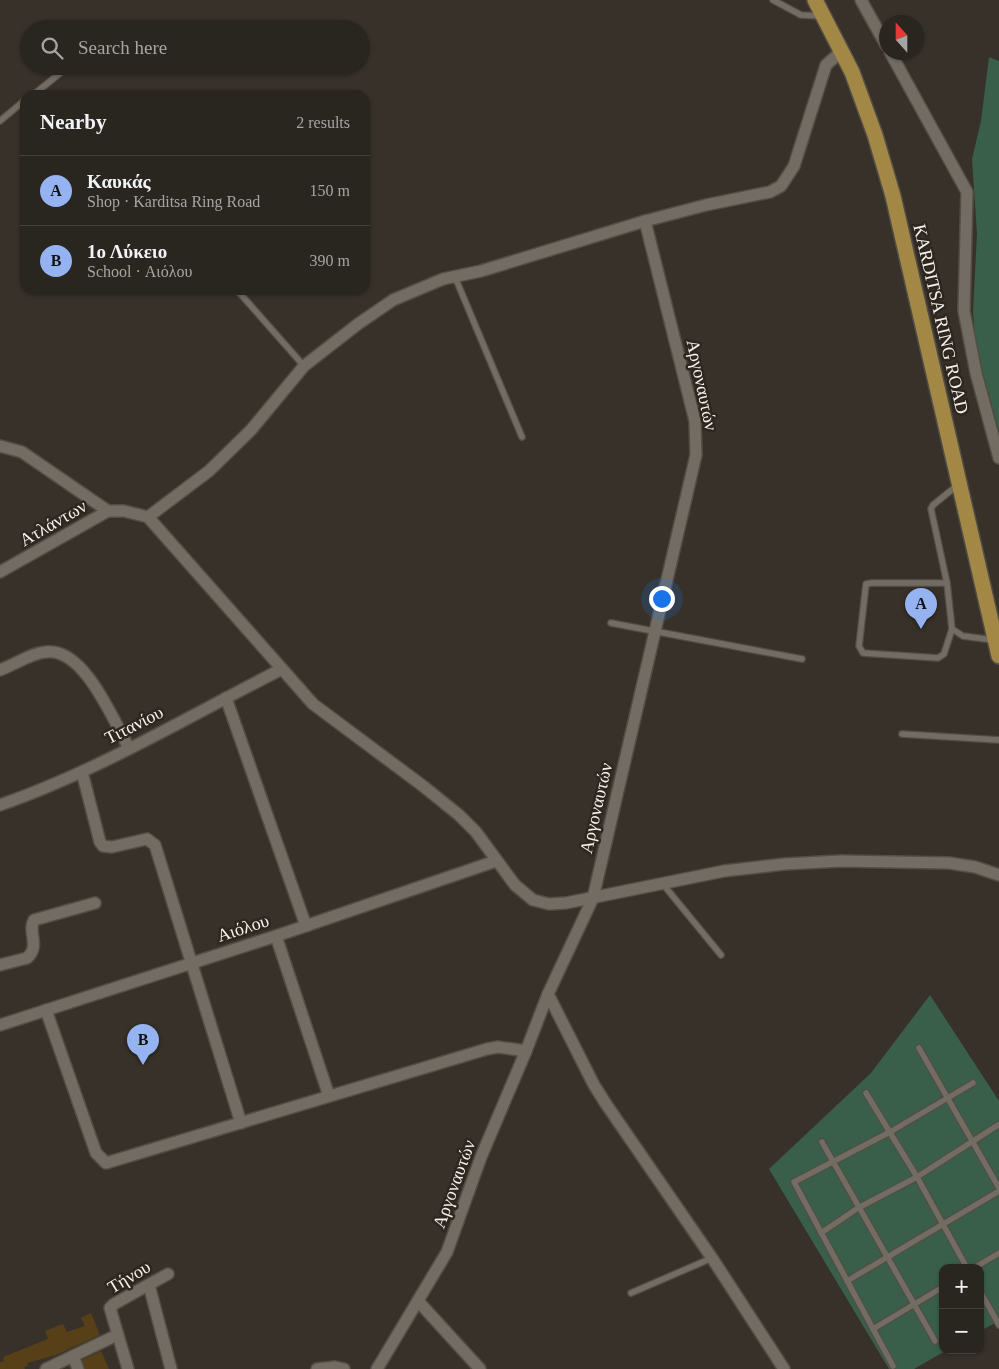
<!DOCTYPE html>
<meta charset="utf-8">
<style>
:root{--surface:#29251f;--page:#312d28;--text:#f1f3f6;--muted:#a5a5a4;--line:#45423d;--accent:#95b2f1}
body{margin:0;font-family:"Times New Roman",serif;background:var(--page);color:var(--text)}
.controls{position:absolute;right:15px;bottom:15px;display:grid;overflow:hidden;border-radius:10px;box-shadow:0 1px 4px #0004}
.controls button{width:45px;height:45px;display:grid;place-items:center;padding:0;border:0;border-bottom:1px solid var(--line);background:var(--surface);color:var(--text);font:25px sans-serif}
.compass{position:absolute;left:879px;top:15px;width:45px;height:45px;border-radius:50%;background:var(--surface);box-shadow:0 1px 4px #0004;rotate:339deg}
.you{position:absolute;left:661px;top:598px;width:18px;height:18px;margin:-12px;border:4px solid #fff;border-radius:50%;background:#1a73e8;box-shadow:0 0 0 8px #1a73e833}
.badge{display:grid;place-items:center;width:32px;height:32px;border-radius:50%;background:var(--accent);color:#111;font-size:16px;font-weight:700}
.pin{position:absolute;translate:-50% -41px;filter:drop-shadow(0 1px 2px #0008)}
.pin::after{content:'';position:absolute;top:26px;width:18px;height:15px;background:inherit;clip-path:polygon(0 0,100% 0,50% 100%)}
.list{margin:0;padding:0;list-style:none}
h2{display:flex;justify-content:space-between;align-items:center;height:65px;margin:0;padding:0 20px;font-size:21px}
h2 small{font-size:16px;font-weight:400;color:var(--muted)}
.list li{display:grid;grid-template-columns:32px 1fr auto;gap:15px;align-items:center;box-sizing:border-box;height:70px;padding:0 20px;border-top:1px solid var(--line)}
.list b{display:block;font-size:19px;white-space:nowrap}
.list p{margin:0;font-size:16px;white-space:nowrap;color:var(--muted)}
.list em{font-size:16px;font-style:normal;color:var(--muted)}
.icon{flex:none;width:28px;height:28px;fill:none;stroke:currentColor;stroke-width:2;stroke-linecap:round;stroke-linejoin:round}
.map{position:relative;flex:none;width:999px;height:1369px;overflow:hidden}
.search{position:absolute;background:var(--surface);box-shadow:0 1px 4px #0004;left:20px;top:20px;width:350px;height:55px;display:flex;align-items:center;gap:12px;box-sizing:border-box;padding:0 18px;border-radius:28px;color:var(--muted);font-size:19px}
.panel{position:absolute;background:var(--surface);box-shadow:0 1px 4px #0004;left:20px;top:90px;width:350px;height:205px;border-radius:15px}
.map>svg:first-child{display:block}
.green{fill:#395f4a}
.building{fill:#574017}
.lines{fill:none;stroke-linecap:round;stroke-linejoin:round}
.lane-casing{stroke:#524d46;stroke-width:8}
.street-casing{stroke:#524d46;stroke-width:14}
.primary-casing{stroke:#524d46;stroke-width:18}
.lane{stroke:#726c62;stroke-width:5.5}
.street{stroke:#726c62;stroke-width:11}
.primary{stroke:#a38845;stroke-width:15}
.labels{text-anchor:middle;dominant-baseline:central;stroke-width:5;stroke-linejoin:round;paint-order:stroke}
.street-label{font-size:18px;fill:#f5f1ec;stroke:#2d271f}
</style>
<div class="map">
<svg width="999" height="1369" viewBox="0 0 999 1369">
<rect width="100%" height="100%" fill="#373129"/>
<g class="green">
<polygon points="989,57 999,61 999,432 976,348 973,312 977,234 972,159 981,121"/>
<polygon points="930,995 999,1101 999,1321 980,1331 980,1268 943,1268 943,1350 947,1350 914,1369 889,1369 769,1169 871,1073"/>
</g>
<g class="building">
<polygon points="91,1313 100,1335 56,1355 27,1363 28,1366 24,1367 25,1369 0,1369 0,1362 4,1361 3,1357 48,1339 45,1331 63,1324 67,1332 85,1326 81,1318"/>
<polygon points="101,1351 109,1369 85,1369 82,1360"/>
</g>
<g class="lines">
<defs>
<g id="lane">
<polyline points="773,0 801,15 822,16"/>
<polyline points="33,95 69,66"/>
<polyline points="0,121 25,100"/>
<polyline points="455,277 522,437"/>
<polyline points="237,290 304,366"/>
<polyline points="959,484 933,505 931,509 947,583 952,629 963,636 993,640"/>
<polyline points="947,583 872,583 866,584 859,646 863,653 938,658 944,654 952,629"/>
<polyline points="611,623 802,659"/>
<polyline points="902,734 999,740"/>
<polyline points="662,883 721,955"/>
<polyline points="919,1048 999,1188"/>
<polyline points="866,1093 917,1177 967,1268"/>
<polyline points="822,1142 935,1341"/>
<polyline points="821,1233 858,1208 917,1177 998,1125"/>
<polyline points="974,1268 999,1253"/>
<polyline points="847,1281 999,1191"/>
<polyline points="980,1291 999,1325"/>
<polyline points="631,1293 712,1258"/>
<polyline points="873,1329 943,1287"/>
<polyline points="893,1366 794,1182 890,1132 973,1083"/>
</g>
<g id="street">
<polyline points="861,0 886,45"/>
<polyline points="890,52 967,192 964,311 976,373 999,458"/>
<polyline points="0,446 22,452 108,511"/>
<polyline points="148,517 209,471 251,430 304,366 358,324 393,300 443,279 481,271 645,221 706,205 770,192 781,186 794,166 826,65 842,51"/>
<polyline points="0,572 108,511 124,511 148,517 313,704 423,786 459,815 476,832 515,885 533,900 549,904 566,903 724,871 785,864 841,861 949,863 975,867 999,875"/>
<path d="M0,670C14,665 31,653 46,652C84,647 113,720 129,748"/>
<polyline points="226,698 306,926"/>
<polyline points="82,772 100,842 103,846 112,847 147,839 155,845 241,1123"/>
<path d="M0,805C98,771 189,716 282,669"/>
<polyline points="276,936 329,1096"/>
<path d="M0,965L27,958C41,946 27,932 34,920L95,903"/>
<polyline points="548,994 594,1085 606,1104 712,1258 784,1369"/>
<polyline points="46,1010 96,1153 106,1163 487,1049 498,1047 526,1051"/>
<polyline points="0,1025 276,936 496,861"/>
<polyline points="149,1285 171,1369"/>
<polyline points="418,1301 480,1369"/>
<polyline points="46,1369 73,1356"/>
<polyline points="78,1369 73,1356 117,1335"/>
<polyline points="128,1369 110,1308 114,1304 168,1274"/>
<polyline points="317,1369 335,1367 344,1369"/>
<polyline points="377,1369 447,1252 481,1157 526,1051 548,994 593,898 696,455 695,421 645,221"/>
</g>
<polyline id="primary" points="815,0 852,72 875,135 893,196 999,656"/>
</defs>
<use href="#lane" class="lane-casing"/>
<use href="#street" class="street-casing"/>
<use href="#primary" class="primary-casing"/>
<use href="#lane" class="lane"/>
<use href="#street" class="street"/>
<use href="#primary" class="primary"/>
</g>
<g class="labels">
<g class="street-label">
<text transform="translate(941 319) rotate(77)">KARDITSA RING ROAD</text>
<text transform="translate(702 385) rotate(78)">Αργοναυτών</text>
<text transform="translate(53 523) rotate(-30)">Ατλάντων</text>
<text transform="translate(134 725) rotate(-27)">Τιτανίου</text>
<text transform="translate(596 808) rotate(-77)">Αργοναυτών</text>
<text transform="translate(243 928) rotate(-18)">Αιόλου</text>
<text transform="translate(454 1184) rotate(-70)">Αργοναυτών</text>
<text transform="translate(129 1277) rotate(-31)">Τήνου</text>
</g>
</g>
</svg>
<div class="controls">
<button>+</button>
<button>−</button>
</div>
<svg class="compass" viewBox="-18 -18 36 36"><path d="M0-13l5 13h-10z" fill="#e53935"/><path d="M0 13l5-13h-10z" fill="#a5a5a4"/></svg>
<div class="you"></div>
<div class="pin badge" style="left:921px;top:629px">A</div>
<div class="pin badge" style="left:143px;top:1065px">B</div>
<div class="search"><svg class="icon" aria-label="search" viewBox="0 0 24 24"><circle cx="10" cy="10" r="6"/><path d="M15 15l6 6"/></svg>Search here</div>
<section class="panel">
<h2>Nearby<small>2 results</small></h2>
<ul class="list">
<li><span class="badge">A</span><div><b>Καυκάς</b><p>Shop · Karditsa Ring Road</p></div><em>150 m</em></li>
<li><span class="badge">B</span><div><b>1ο Λύκειο</b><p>School · Αιόλου</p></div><em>390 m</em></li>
</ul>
</section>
</div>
